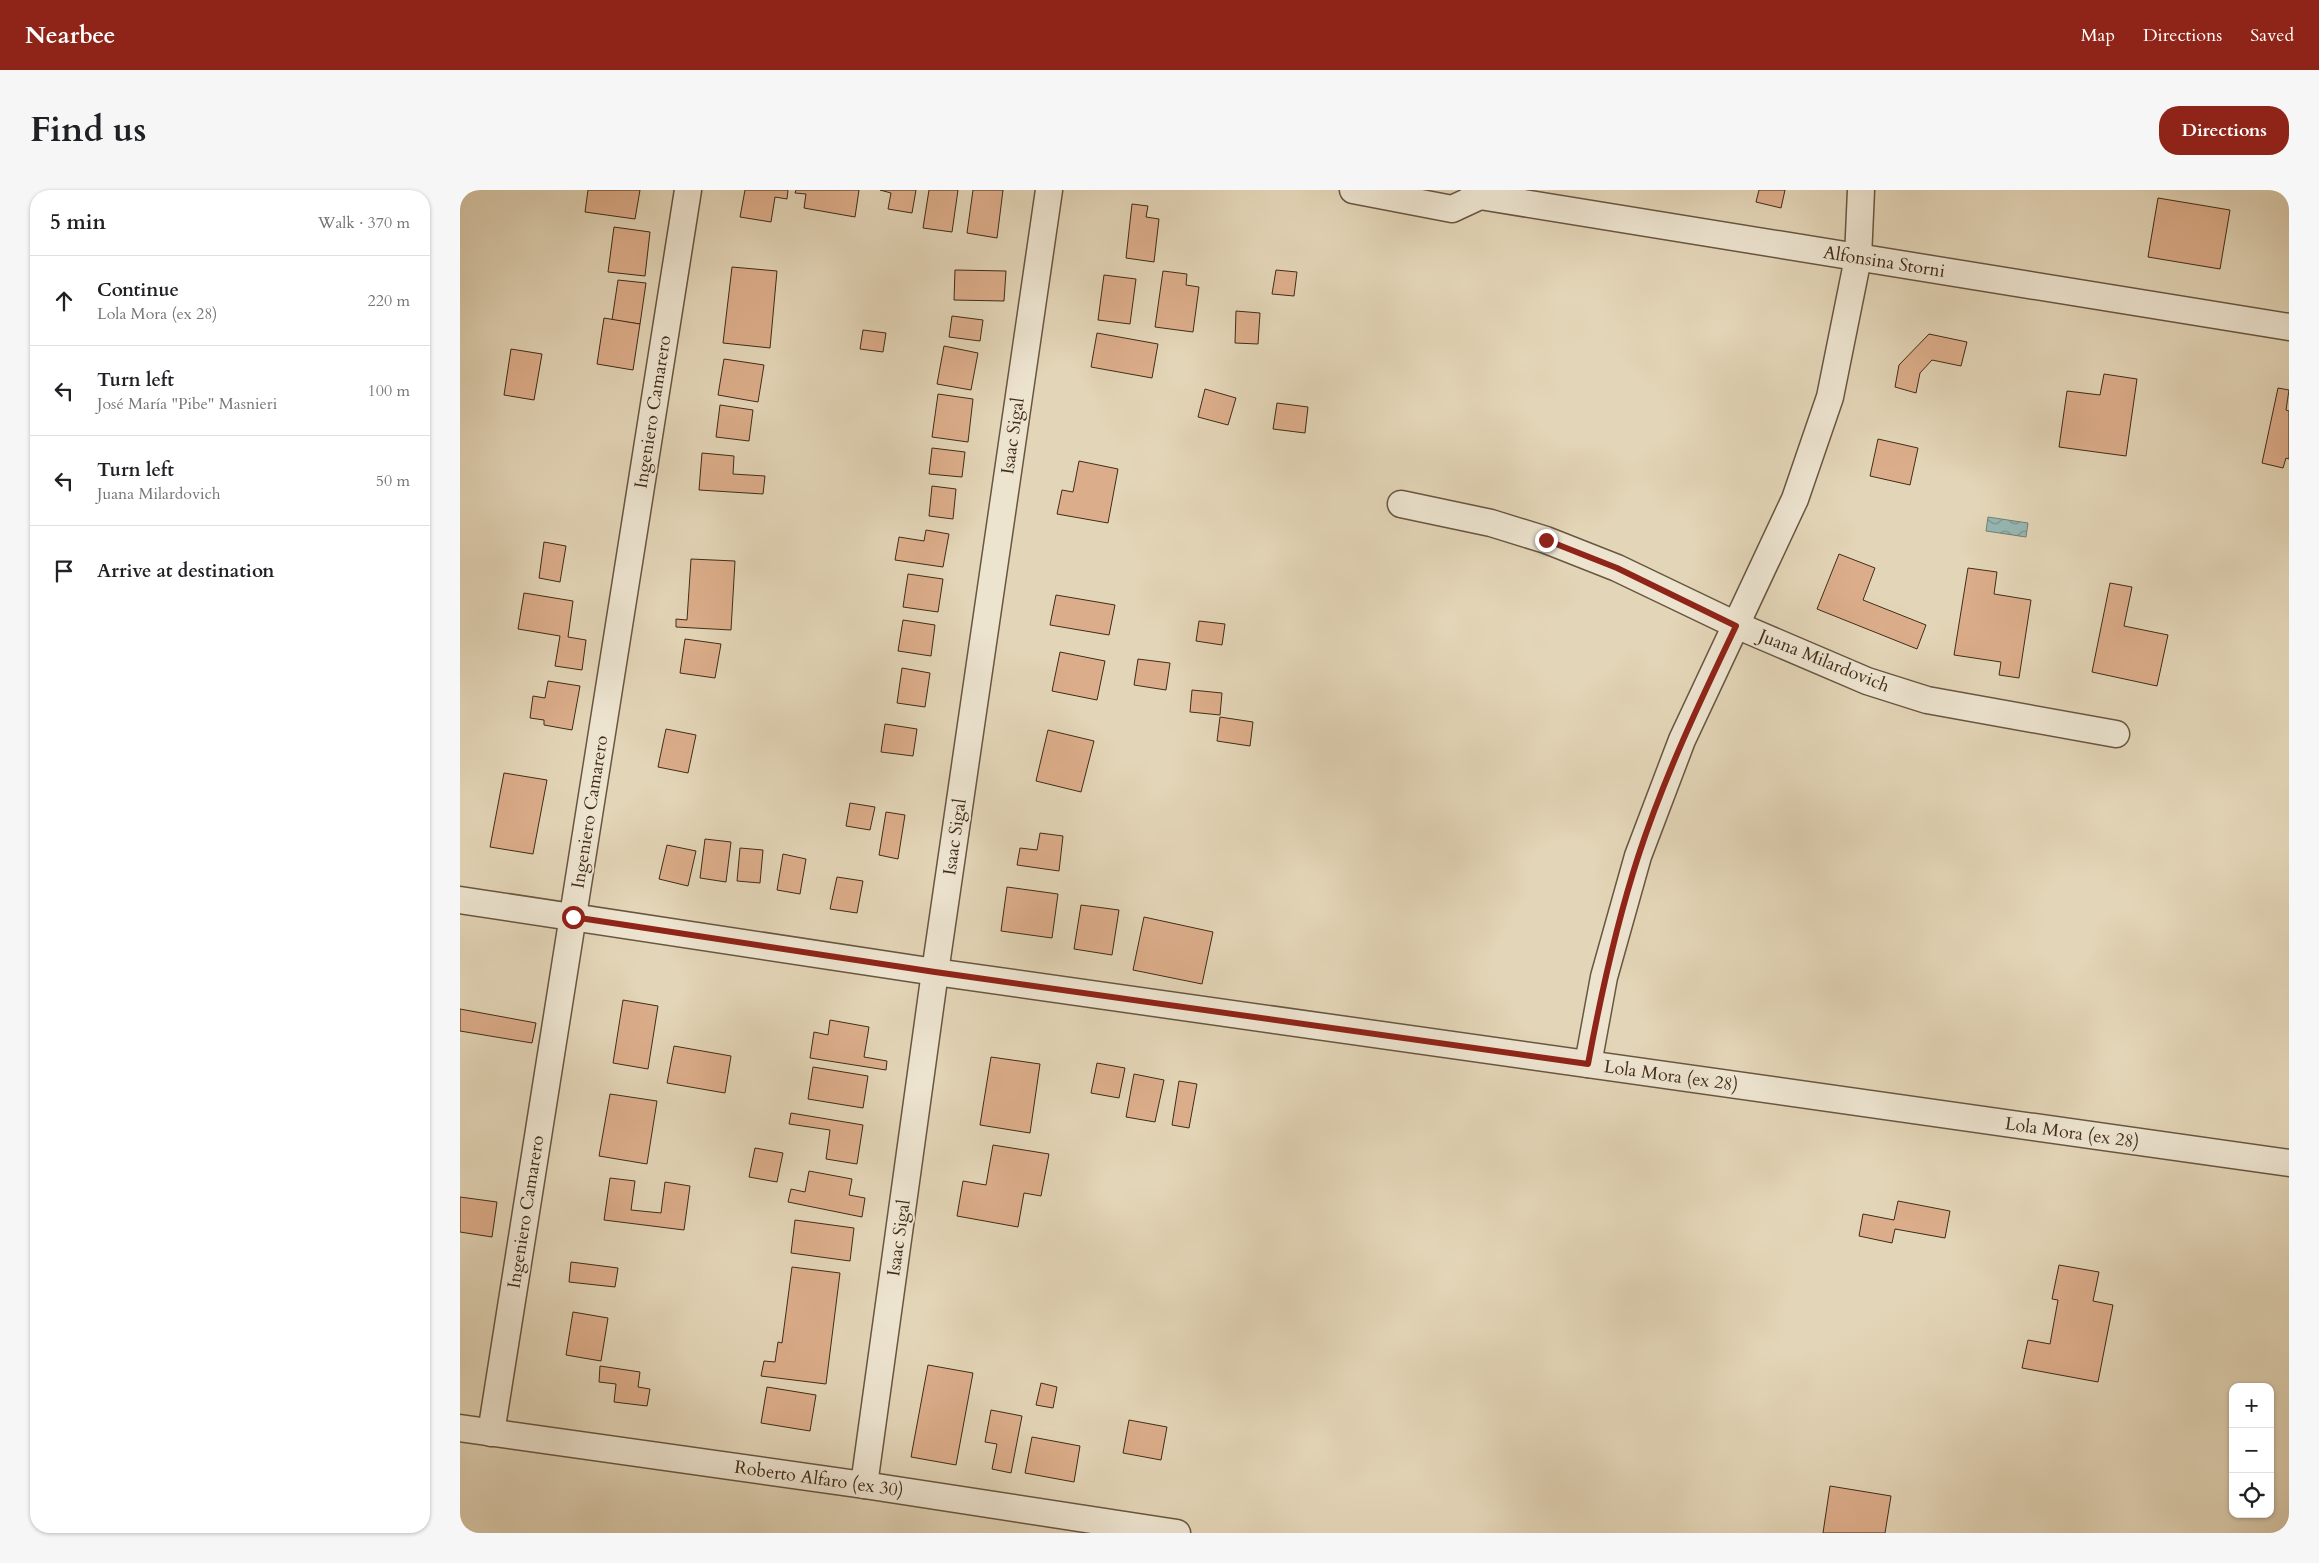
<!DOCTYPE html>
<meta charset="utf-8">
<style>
:root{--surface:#fff;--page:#f6f6f6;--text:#202124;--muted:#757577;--line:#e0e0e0;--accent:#8f2418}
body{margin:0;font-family:Cardo,serif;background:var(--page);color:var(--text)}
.controls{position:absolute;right:15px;bottom:15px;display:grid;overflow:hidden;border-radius:10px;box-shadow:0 1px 4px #0004}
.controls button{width:45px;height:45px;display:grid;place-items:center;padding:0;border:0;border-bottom:1px solid var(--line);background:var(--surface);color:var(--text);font:25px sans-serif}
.stop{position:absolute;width:15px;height:15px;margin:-11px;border:4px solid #8f2418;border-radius:50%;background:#fff}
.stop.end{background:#8f2418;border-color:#fff;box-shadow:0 1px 5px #0008}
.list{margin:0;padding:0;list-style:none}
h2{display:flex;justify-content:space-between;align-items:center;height:65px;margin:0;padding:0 20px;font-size:21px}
h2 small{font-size:16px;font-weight:400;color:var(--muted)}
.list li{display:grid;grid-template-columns:32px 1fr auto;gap:15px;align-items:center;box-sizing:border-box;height:90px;padding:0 20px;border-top:1px solid var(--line)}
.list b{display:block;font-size:19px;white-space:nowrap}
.list p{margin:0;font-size:16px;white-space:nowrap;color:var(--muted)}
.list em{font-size:16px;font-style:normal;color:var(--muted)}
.icon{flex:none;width:28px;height:28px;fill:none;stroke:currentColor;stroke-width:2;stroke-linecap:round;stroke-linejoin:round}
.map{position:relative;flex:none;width:1829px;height:1343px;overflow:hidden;border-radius:20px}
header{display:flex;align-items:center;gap:30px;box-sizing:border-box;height:70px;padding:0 25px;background:var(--accent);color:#fff}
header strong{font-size:24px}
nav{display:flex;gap:28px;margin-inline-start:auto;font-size:18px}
.intro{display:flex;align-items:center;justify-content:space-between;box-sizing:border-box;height:120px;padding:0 30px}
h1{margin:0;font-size:35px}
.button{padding:12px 22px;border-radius:20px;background:var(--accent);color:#fff;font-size:18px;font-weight:700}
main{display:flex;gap:30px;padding:0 30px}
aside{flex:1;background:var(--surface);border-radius:20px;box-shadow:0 1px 4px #0004}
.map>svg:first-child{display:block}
.water{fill:url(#water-waves);stroke:#748076}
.building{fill:#dcad8a;stroke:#402c18}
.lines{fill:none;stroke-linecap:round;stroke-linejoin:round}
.minor-casing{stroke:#695640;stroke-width:29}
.minor{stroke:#ede4d0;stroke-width:26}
.route{stroke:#8f2418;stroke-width:6}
.labels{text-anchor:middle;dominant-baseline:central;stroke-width:4;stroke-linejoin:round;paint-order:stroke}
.street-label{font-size:18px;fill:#402c18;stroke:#ede4d0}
</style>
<header>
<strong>Nearbee</strong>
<nav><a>Map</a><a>Directions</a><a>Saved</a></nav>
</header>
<div class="intro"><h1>Find us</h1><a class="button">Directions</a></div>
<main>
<aside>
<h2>5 min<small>Walk · 370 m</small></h2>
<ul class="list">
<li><svg class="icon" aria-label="ahead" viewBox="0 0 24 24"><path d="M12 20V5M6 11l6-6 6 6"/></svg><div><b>Continue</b><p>Lola Mora (ex 28)</p></div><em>220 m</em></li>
<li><svg class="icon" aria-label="left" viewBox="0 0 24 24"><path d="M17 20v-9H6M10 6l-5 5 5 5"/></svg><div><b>Turn left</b><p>José María &quot;Pibe&quot; Masnieri</p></div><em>100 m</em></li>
<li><svg class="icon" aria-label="left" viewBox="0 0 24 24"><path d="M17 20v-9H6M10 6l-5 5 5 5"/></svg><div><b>Turn left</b><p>Juana Milardovich</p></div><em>50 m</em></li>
<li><svg class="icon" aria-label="arrive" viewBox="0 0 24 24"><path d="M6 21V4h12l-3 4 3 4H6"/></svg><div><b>Arrive at destination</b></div></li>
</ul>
</aside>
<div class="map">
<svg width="1829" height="1343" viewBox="0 0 1829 1343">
<defs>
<pattern id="water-waves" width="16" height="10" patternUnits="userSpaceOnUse" patternTransform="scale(1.25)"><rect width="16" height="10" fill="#96b8b4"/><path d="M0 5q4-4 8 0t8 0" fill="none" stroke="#7c9691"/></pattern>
</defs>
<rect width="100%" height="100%" fill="#e3d5b7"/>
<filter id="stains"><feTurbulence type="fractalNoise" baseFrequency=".004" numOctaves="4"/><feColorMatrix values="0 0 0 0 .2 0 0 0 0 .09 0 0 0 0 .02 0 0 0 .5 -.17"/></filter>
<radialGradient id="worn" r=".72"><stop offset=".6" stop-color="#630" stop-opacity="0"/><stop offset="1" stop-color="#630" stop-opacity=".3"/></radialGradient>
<polygon class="water" points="1528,327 1568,333 1566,347 1526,341"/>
<g class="building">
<polygon points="128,0 180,0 175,29 125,22"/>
<polygon points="285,0 328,0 327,9 315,7 311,32 280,27"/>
<polygon points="336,0 399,0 395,27 344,18 346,4 335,3"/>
<polygon points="420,0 456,0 452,23 428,19 431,3"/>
<polygon points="469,0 498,0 492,42 463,38"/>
<polygon points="513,0 543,0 537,48 507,43"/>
<polygon points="1299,0 1325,0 1321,18 1296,12"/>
<polygon points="1698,8 1770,20 1760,79 1688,67"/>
<polygon points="672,14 688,16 686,27 699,29 694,72 666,68"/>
<polygon points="154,37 190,42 185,86 148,82"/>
<polygon points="272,77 317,81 310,158 263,153"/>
<polygon points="495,80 546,81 544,111 494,110"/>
<polygon points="816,80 837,82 834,106 812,104"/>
<polygon points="703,81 727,84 726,95 739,97 733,142 695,137"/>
<polygon points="644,85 676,89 670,134 638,130"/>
<polygon points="158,90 186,93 180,134 152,130"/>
<polygon points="776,121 800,123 798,154 775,153"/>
<polygon points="492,126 523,130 520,151 489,147"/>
<polygon points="144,128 180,134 173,180 137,174"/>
<polygon points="403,140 426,143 423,162 400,159"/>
<polygon points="637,143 698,154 692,188 631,177"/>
<polygon points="1469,144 1507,152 1501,176 1472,170 1460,183 1456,203 1435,197 1439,175"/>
<polygon points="484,156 518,163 511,200 477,194"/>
<polygon points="51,159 82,164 74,210 44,205"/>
<polygon points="264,169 304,175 298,212 258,205"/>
<polygon points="1644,184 1677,189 1666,266 1599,257 1607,201 1640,205"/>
<polygon points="1818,198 1829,200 1826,220 1829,221 1829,269 1826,268 1823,278 1802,273"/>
<polygon points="745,199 776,208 768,235 738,227"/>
<polygon points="478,204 513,209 508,252 472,247"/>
<polygon points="817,213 848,217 845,243 813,239"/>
<polygon points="260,215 293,220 289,251 256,247"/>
<polygon points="1418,249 1458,258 1450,295 1410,286"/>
<polygon points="472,258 505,262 502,287 469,284"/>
<polygon points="242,263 274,266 273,284 305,286 303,304 239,300"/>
<polygon points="619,271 658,279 648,333 597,324 602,300 613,302"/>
<polygon points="472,296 496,299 493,329 469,326"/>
<polygon points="466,340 489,344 483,377 435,370 439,347 464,351"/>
<polygon points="84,352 106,356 100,392 79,388"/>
<polygon points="1379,364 1415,378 1403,410 1466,435 1457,459 1357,419"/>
<polygon points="231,369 275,371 271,440 216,437 216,429 227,430"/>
<polygon points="1508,378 1537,382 1534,404 1571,410 1559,488 1539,485 1541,472 1494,465"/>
<polygon points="448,384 483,389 478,422 443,417"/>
<polygon points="1650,393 1672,397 1664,436 1708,445 1697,496 1632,482"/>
<polygon points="64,403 113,411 108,447 126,450 122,480 95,476 100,446 58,439"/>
<polygon points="596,405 655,415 649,445 590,435"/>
<polygon points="443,430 475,435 471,466 438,461"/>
<polygon points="739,431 765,434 762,455 736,451"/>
<polygon points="225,449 261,454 255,488 220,483"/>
<polygon points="600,462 645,471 637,510 592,501"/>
<polygon points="678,469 710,473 706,500 674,495"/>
<polygon points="442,478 470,483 465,517 437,513"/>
<polygon points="88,491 120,496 112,540 84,535 84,530 70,528 73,506 85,508"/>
<polygon points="732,500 762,503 760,525 730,522"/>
<polygon points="760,527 793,532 790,556 757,551"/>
<polygon points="425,534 457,539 453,566 421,562"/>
<polygon points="206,539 236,545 228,583 198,577"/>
<polygon points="588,540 634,551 621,602 576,591"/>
<polygon points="44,583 87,590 73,664 30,657"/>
<polygon points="390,613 415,617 410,640 386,636"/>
<polygon points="426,622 445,625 438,669 419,665"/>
<polygon points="580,643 603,646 599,681 557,675 560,658 577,660"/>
<polygon points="245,649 271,652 266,692 240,688"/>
<polygon points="207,655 236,661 228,696 199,689"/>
<polygon points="280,658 303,660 300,693 277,691"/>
<polygon points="323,664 346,669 340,704 317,700"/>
<polygon points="377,687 403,691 397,723 370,719"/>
<polygon points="547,697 598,704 592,748 541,741"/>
<polygon points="621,715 659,720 652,765 614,759"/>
<polygon points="684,727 753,742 742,794 673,780"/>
<polygon points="163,810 198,816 188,879 153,873"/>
<polygon points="0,819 76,833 72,853 0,841"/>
<polygon points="370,830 409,837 404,867 427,871 426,880 350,868 354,842 368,845"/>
<polygon points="214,856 271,866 265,903 207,893"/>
<polygon points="531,867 580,874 570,943 520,935"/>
<polygon points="637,873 665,878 659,908 631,903"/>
<polygon points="353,877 408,886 403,918 348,909"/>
<polygon points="674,884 704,890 695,932 666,927"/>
<polygon points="719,891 737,894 729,938 712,935"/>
<polygon points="150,904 197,911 187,974 139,966"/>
<polygon points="331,923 403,935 397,974 366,969 370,940 329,934"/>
<polygon points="533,955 589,964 581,1006 564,1003 558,1037 497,1026 503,991 526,995"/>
<polygon points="295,958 323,963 317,992 289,987"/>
<polygon points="349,981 392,989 389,1005 405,1008 402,1027 328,1012 331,999 345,1002"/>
<polygon points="150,988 175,991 171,1020 201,1023 205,992 230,996 224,1040 144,1030"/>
<polygon points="0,1007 37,1012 32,1047 0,1042"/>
<polygon points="1438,1011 1490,1021 1485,1048 1435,1039 1432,1053 1399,1046 1403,1024 1434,1030"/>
<polygon points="335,1030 394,1038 390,1071 331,1063"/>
<polygon points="111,1072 158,1078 155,1097 109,1092"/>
<polygon points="1599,1075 1639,1082 1633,1111 1653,1115 1638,1192 1562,1178 1568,1150 1590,1154 1598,1110 1592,1109"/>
<polygon points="332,1077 380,1083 366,1194 301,1186 304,1171 315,1172 318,1152 322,1153"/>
<polygon points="113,1122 148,1128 141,1171 106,1165"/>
<polygon points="468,1175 513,1183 496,1275 451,1267"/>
<polygon points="140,1176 180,1182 178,1197 190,1199 187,1216 154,1212 156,1194 139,1192"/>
<polygon points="581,1193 597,1197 593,1218 576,1215"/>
<polygon points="307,1197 356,1205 350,1241 301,1233"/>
<polygon points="531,1220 562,1226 551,1283 532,1279 537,1254 525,1252"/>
<polygon points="669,1230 707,1237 701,1270 663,1263"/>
<polygon points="572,1247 620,1256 614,1292 565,1283"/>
<polygon points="1370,1296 1431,1306 1425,1343 1363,1343"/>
</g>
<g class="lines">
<defs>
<g id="minor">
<polyline points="893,0 992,19 1020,6 1014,0"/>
<polyline points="1020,6 1829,137"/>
<polyline points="941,314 1031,333 1086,350 1157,378 1276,435 1407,491 1467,510 1656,544"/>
<polyline points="0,710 475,782 1829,973"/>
<polyline points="1128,874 1144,787 1178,666 1222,550 1335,309 1370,207 1398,68 1401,0"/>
<polyline points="0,1238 404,1295 717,1343"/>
<polyline points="31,1243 228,0"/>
<polyline points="404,1295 475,782 589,0"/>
</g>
</defs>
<use href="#minor" class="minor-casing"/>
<use href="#minor" class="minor"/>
</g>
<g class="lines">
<path class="route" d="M113,727L475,782L1128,874C1141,804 1156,735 1178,667C1204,587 1240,511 1276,436L1157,378L1086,350"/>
</g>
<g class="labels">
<g class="street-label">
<text transform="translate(1424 72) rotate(9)">Alfonsina Storni</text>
<text transform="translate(193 222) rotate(-81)">Ingeniero Camarero</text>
<text transform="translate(553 246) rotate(-82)">Isaac Sigal</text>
<text transform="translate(1364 471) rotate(22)">Juana Milardovich</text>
<text transform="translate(130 622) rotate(-81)">Ingeniero Camarero</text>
<text transform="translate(495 647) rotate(-82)">Isaac Sigal</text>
<text transform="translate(1211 886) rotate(8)">Lola Mora (ex 28)</text>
<text transform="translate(1612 943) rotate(8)">Lola Mora (ex 28)</text>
<text transform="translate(66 1022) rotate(-81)">Ingeniero Camarero</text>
<text transform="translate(439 1048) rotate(-82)">Isaac Sigal</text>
<text transform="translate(359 1289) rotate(8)">Roberto Alfaro (ex 30)</text>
</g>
</g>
<rect width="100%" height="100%" filter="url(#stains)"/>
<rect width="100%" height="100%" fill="url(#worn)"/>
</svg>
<div class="controls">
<button>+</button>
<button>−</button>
<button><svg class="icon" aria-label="locate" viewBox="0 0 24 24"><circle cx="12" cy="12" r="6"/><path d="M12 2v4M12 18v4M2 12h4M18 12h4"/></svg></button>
</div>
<div class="stop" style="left:113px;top:727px"></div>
<div class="stop end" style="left:1086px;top:350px"></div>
</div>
</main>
